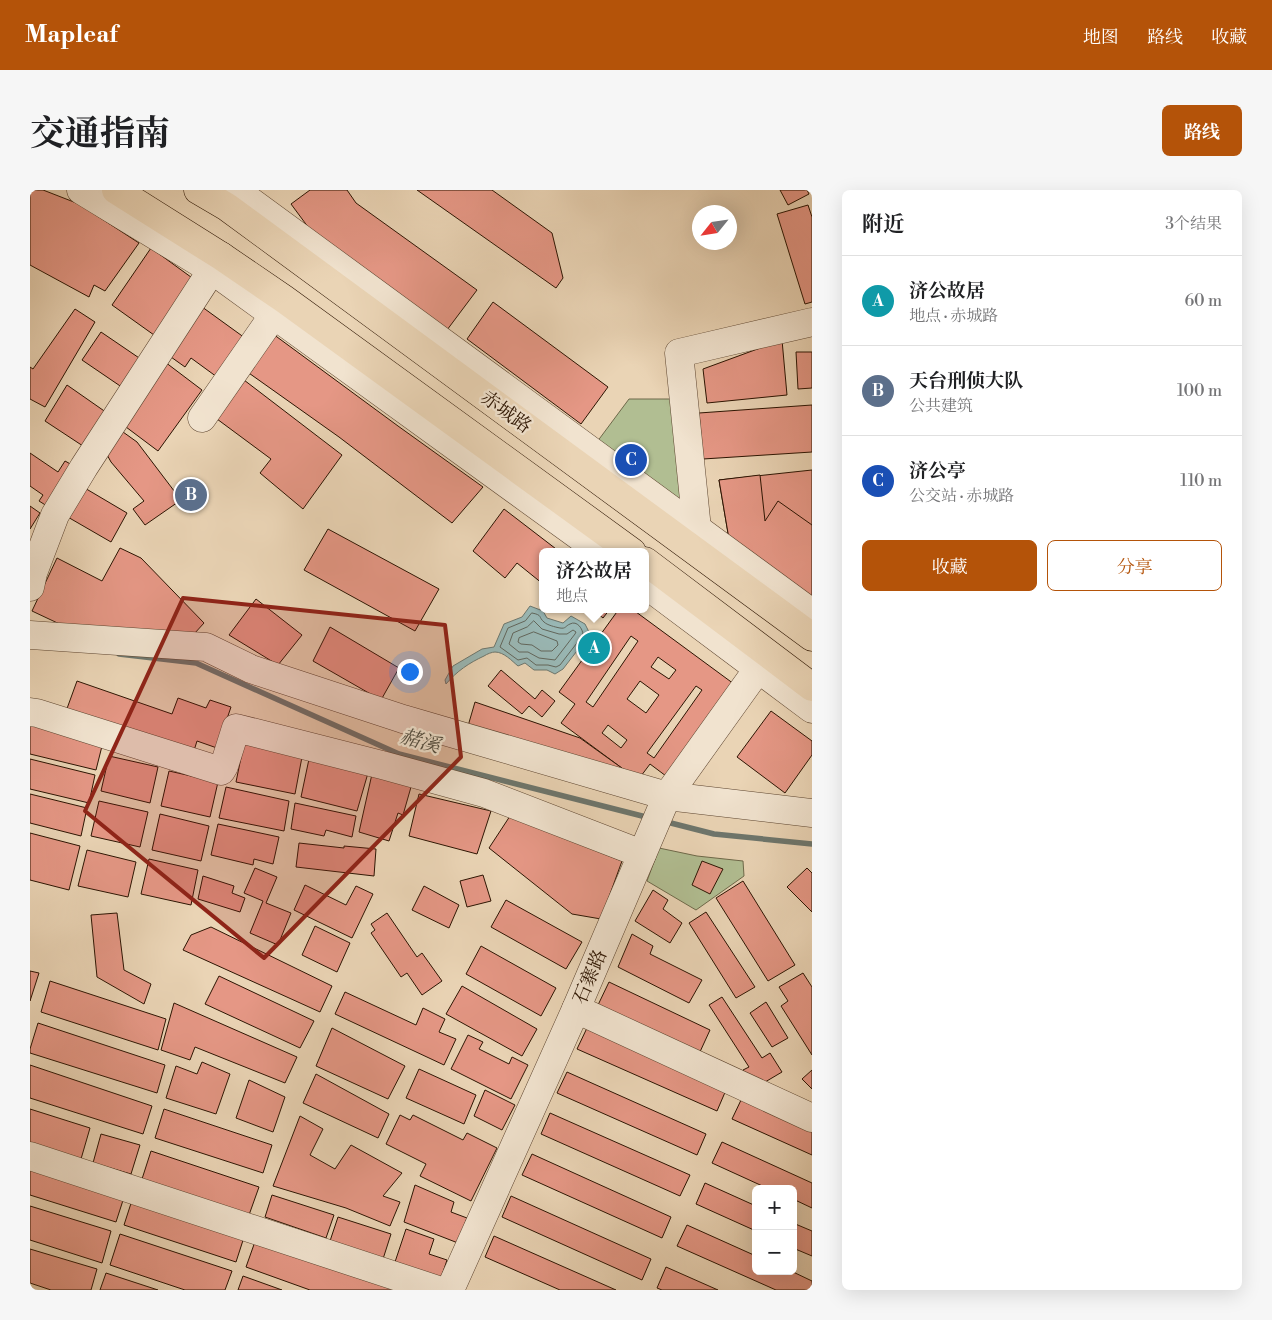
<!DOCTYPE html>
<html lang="zh">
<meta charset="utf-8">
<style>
:root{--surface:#fff;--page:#f6f6f6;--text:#202124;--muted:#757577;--line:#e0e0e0;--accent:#b45309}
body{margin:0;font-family:"Libre Bodoni","Noto Serif SC",serif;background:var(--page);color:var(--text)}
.controls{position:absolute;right:15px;bottom:15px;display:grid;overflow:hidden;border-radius:8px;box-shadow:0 5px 20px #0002}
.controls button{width:45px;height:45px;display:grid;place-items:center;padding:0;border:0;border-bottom:1px solid var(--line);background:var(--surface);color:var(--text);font:25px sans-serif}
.compass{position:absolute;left:662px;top:15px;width:45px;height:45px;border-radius:50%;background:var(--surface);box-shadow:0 5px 20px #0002;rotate:240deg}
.you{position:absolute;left:379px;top:481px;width:18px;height:18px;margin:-12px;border:4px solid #fff;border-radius:50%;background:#1a73e8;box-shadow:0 0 0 8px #1a73e833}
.badge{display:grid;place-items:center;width:32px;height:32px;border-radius:50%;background:var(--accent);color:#fff;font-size:16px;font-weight:700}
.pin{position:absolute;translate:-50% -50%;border:2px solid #fff;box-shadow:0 1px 5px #0006}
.popup{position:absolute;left:509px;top:358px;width:110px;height:65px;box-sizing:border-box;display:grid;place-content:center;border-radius:8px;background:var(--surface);filter:drop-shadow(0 1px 4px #0005);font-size:16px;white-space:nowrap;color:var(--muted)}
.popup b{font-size:19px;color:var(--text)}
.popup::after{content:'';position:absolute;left:50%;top:100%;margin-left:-10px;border:10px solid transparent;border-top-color:var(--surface)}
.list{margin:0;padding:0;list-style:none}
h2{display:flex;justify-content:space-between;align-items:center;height:65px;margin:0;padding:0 20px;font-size:21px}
h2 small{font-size:16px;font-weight:400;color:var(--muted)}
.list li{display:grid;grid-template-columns:32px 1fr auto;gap:15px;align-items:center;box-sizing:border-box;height:90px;padding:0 20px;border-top:1px solid var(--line)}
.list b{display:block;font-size:19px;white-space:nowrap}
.list p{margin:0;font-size:16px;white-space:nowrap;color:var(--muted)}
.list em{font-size:16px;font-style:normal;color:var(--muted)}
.actions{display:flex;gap:10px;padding:15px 20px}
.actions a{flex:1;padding:11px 0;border:1px solid var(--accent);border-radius:8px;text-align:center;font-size:18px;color:var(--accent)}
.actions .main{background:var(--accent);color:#fff}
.map{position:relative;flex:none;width:782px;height:1100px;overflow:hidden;border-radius:8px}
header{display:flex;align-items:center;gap:30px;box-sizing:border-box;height:70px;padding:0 25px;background:var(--accent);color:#fff}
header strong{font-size:24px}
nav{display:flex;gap:28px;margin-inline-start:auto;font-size:18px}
.intro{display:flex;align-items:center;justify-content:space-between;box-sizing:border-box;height:120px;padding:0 30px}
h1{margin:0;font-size:35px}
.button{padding:12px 22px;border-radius:8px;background:var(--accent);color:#fff;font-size:18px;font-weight:700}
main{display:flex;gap:30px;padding:0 30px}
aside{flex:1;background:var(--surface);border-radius:8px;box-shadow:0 5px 20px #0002}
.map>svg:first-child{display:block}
.green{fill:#b1be92;stroke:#6e694a}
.water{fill:#99b7b4;stroke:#6d766d}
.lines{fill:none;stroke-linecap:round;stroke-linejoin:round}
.shore{stroke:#62665b;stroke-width:1}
.stream{stroke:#6d766d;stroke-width:5.5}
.building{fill:#e59785;stroke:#2c1402;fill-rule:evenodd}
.minor-casing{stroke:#5c442f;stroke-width:29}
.major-casing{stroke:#2c1402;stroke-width:29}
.minor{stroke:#f1e3cf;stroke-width:28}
.major{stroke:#ead4b5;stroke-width:28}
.marked{fill:#8f2418;fill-opacity:0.2;stroke:#8f2418;stroke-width:4;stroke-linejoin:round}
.labels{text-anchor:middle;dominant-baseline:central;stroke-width:4.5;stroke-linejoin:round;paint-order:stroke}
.street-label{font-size:19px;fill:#2c1402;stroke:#f1e3cf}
.water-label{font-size:20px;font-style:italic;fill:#524d40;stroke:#f1e3cf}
</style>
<header>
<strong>Mapleaf</strong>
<nav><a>地图</a><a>路线</a><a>收藏</a></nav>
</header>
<div class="intro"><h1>交通指南</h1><a class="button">路线</a></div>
<main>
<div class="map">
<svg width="782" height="1100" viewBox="0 0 782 1100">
<rect width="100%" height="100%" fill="#ead4b5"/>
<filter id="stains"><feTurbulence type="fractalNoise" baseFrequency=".004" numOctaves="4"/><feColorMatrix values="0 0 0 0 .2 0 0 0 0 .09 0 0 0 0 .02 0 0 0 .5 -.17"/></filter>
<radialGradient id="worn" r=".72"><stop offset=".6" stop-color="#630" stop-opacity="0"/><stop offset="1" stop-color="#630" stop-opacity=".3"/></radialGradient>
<g class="green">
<polygon points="599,209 653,209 667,339 561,260"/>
<polygon points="629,658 667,666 713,671 714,686 666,720 617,691"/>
</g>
<path class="water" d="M500,416L513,421L517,428L533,433L541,426L555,434L560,444L533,479L525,484L517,480H504L495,473L488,476C482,471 474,462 465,462C462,462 457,464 454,466C439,473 427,481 416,494L415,490L423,476L452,459L464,457L474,434L492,427Z"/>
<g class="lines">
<g class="shore">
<path d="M502,423C513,425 508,427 514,432C517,435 525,437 530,438C536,439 535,436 540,434C547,430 553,439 553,445L530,475L526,477L518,475H506L497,468L488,470L470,457L478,438L495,431Z"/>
<polygon points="504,431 512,439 529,444 537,444 543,440 546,442 545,444 525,470 509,468 498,462 489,462 479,454 483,443 497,437"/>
<polygon points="504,442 527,451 528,455 522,461 511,461 502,455 491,454 488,452 489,448"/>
</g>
<g class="stream">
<polyline points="89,464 166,473 369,564 620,628"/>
<polyline points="633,631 684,644 782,654"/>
</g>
</g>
<g class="building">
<polygon points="0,0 13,0 49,14 109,53 75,101 64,95 59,107 0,75"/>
<polygon points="280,0 317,0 326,13 447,100 417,140 281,41 261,14"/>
<polygon points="387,0 462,0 522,43 533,88 526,98"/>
<polygon points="750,0 777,0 779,4 758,15"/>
<polygon points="778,15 782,27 782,112 775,114 747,24"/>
<polygon points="121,58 165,90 124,145 82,115"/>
<polygon points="463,112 578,197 551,234 437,149"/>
<polygon points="168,114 215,148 187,187 161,168 155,177 134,162"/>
<polygon points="45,119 65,132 15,217 0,209 0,177 3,179"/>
<polygon points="71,142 118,174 99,202 52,170"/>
<polygon points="243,144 368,236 453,297 422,333 309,247 216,181"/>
<polygon points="752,150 757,205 677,213 673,179"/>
<polygon points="766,162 782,162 782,198 768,199"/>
<polygon points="135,172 172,200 128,261 92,234"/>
<polygon points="214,190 312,265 273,319 230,283 241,269 187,229"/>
<polygon points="37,195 80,225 56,258 15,231"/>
<polygon points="782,215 782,262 673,269 669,223"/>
<polygon points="93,242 107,252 151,310 115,335 103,319 114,311 81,272 75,261"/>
<polygon points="0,263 28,282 35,271 44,276 17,316 9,311 13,305 0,296"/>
<polygon points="782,280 782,407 699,349 689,290"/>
<polygon points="730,285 735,331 748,311 782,335 782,407 699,349 689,290"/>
<polygon points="53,297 97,323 81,352 36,326"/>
<polygon points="0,316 10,323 0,339"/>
<polygon points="474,319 530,362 513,362 513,394 487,373 475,388 443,361"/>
<polygon points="298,339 409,399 385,441 274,380"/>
<polygon points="90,358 111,368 174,433 164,444 36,437 2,421 27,368 72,391"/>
<polygon points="226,409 272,445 248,475 199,445"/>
<polygon points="562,419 580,419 573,428"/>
<path d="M589,419H602L704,494L636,586L620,574L608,590L531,533L545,514L529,502ZM601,446L608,451L563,517L556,512ZM628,467L646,480L639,489L621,477ZM610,491L629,505L616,523L597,509ZM666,496L672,500L624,568L617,563ZM578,535L597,550L591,558L572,543Z"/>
<polygon points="300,437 369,478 351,510 283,471"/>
<polygon points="471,480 505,509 512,500 525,511 512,527 499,516 492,524 458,496"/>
<polygon points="47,491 142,524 148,508 176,518 180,510 201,517 187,558 167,551 162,567 35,524"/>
<polygon points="445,512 550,548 603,586 438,536"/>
<polygon points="741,521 782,551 782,565 755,603 707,567"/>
<polygon points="0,534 73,552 66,580 0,564"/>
<polygon points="214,553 272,567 265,604 206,592"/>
<polygon points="79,566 128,577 120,613 71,601"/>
<polygon points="0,569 65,585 59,613 0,599"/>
<polygon points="279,569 338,583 327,621 271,607"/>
<polygon points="139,581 188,592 180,627 131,616"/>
<polygon points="342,584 381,597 373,625 368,623 359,651 329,642"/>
<polygon points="196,597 259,611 254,641 189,628"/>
<polygon points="0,604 57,618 51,646 0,633"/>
<polygon points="389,604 461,621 447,664 379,646"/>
<polygon points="69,611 118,622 110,657 61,646"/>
<polygon points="265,613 326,626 322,647 296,640 294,646 261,639"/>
<polygon points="130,624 179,636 171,671 122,660"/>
<polygon points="480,626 592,671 571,729 542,724 459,658"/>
<polygon points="188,634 249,647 243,674 224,669 223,675 181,665"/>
<polygon points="0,643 50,656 39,700 0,690"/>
<polygon points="269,653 314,658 314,656 346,659 344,686 266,677"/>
<polygon points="57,660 106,672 98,707 48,696"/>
<polygon points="119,669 168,680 161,715 111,704"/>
<polygon points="672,671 693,679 680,704 662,695"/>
<polygon points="225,678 247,687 236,713 261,723 248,755 220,743 233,711 214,703"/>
<polygon points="777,678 782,683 782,722 757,697"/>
<polygon points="453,685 461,711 437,717 430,691"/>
<polygon points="173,686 204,696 202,703 215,708 210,722 168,709"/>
<polygon points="713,691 765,775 738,791 686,708"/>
<polygon points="275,695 316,715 326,696 343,704 322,748 264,720"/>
<polygon points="394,696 429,715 419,738 382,720"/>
<polygon points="623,700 638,710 633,719 652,733 640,753 605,731"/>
<polygon points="476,710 552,752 536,779 461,737"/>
<polygon points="676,722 725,797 706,808 659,733"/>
<polygon points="87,723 94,780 121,794 114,814 67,787 61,725"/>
<polygon points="357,723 387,767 392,763 412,791 392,805 377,783 371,787 341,743 345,740 341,734"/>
<polygon points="285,736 320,753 307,782 272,765"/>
<polygon points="181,737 302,796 290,822 153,760 161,745"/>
<polygon points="602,744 623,756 620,764 672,790 659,813 588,777"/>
<polygon points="451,756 526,798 511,826 436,784"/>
<polygon points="0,781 9,783 0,811"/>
<polygon points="773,783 782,797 782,865 751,816 758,811 749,797"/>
<polygon points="189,786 284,831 270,858 175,814"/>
<polygon points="20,791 136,829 128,860 11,822"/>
<polygon points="579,792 680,840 669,864 568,815"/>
<polygon points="432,796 507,839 492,866 416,824"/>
<polygon points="315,802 386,835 393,818 415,829 409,842 426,849 414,875 305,824"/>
<polygon points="692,807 732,868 740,863 752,882 725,898 713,880 719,877 679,815"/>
<polygon points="736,812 758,848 742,857 720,823"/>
<polygon points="144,813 267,867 255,893 165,857 160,870 131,860"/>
<polygon points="8,833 135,875 127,903 0,863 0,859"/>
<polygon points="302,838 375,876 358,909 286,876"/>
<polygon points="557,838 696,900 687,921 547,859"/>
<polygon points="438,845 453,852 449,859 479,874 482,867 498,875 481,909 421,879"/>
<polygon points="172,872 200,884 186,924 136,908 146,876 167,884"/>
<polygon points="0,875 122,916 113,944 0,908"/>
<polygon points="389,879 446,905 434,934 376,908"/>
<polygon points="782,880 782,899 772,889"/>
<polygon points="537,882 676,944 667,965 527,903"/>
<polygon points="286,884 359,924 348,948 273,913"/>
<polygon points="219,890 255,907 243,942 206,928"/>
<polygon points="455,900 485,915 472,940 444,926"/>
<polygon points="712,908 782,939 782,965 702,929"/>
<polygon points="0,919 60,938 51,969 0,953"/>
<polygon points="134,919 242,955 233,983 125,948"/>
<polygon points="520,923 660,985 650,1006 511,944"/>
<polygon points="370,925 380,930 383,925 433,950 437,943 467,958 441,1011 390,986 396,974 356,954"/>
<polygon points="270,926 293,939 280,965 305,979 321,955 372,983 353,1006 370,1012 360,1036 316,1018 243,996"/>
<polygon points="71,944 110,955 101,984 63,973"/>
<polygon points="692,952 782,993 782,1018 763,1009 763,999 739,999 682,973"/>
<polygon points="121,961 229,997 219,1025 112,989"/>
<polygon points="502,964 641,1027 632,1048 492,985"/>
<polygon points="0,971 96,1001 86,1032 0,1005"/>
<polygon points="675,993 726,1016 726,1041 666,1014"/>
<polygon points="385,995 424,1012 421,1022 437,1028 428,1053 374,1032"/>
<polygon points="104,1004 216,1041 206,1072 94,1035"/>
<polygon points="242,1005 304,1025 296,1048 235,1027"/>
<polygon points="481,1006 621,1069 612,1090 472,1027"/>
<polygon points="0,1016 81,1041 72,1073 0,1050"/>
<polygon points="308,1027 361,1044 353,1069 300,1051"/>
<polygon points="763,1033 782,1041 782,1066 763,1058"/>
<polygon points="657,1035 726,1066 726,1081 761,1081 782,1091 782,1100 746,1100 647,1056"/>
<polygon points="376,1039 404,1049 399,1064 417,1070 410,1091 364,1075"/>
<polygon points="90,1044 202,1081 195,1100 155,1100 80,1075"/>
<polygon points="227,1046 380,1100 280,1100 216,1077"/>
<polygon points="464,1046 586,1100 530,1100 455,1067"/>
<polygon points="0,1059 67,1079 61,1100 21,1100 0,1093"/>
<polygon points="636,1077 688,1100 632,1100 627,1098"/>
<polygon points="76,1083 128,1100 70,1100"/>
<polygon points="213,1086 252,1100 208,1100"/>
</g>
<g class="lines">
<defs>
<g id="minor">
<polyline points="51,0 182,80 571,362"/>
<polyline points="205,0 782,423"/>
<polyline points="172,228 254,110"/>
<polyline points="670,350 667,339 649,163 782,132"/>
<polyline points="615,394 782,519"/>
<polyline points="0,397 3,383 25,325 54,277 191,66"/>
<polyline points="0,445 176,457 221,479 373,529 637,606 782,623"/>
<polyline points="0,522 7,523 191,581 194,576 206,538 352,575 454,603 612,664"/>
<polyline points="546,819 782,928"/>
<polyline points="0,966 408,1100"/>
<polyline points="420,1100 546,819 637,606 728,479"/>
</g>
<g id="major">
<polyline points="86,0 191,66 254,109 602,362"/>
<polyline points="168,0 197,17 782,447"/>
<polyline points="615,371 782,497"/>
</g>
</defs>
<use href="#minor" class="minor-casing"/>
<use href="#major" class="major-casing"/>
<use href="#minor" class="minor"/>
<use href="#major" class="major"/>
</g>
<path class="marked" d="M153,408L415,435L431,567L234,768L55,621Z"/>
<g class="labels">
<g class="street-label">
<text transform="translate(476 222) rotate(36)">赤城路</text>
<text transform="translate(560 787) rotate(-67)">石寨路</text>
</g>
<g class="water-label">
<text transform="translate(390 552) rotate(16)">赭溪</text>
</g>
</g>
<rect width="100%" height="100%" filter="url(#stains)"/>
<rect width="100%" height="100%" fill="url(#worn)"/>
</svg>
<div class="controls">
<button>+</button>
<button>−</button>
</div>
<svg class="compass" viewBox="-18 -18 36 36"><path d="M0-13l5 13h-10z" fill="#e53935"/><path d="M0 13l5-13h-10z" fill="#757577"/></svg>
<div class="you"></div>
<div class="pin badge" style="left:564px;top:458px;background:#0f9aa8">A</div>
<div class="popup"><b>济公故居</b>地点</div>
<div class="pin badge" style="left:161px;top:305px;background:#5c6f8a">B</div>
<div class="pin badge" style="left:601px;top:270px;background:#1a4fb4">C</div>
</div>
<aside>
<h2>附近<small>3个结果</small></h2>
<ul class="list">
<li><span class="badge" style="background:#0f9aa8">A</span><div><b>济公故居</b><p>地点 · 赤城路</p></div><em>60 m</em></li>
<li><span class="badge" style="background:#5c6f8a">B</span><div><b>天台刑侦大队</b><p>公共建筑</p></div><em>100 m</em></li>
<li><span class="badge" style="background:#1a4fb4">C</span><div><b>济公亭</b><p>公交站 · 赤城路</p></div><em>110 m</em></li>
</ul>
<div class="actions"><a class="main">收藏</a><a>分享</a></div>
</aside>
</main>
